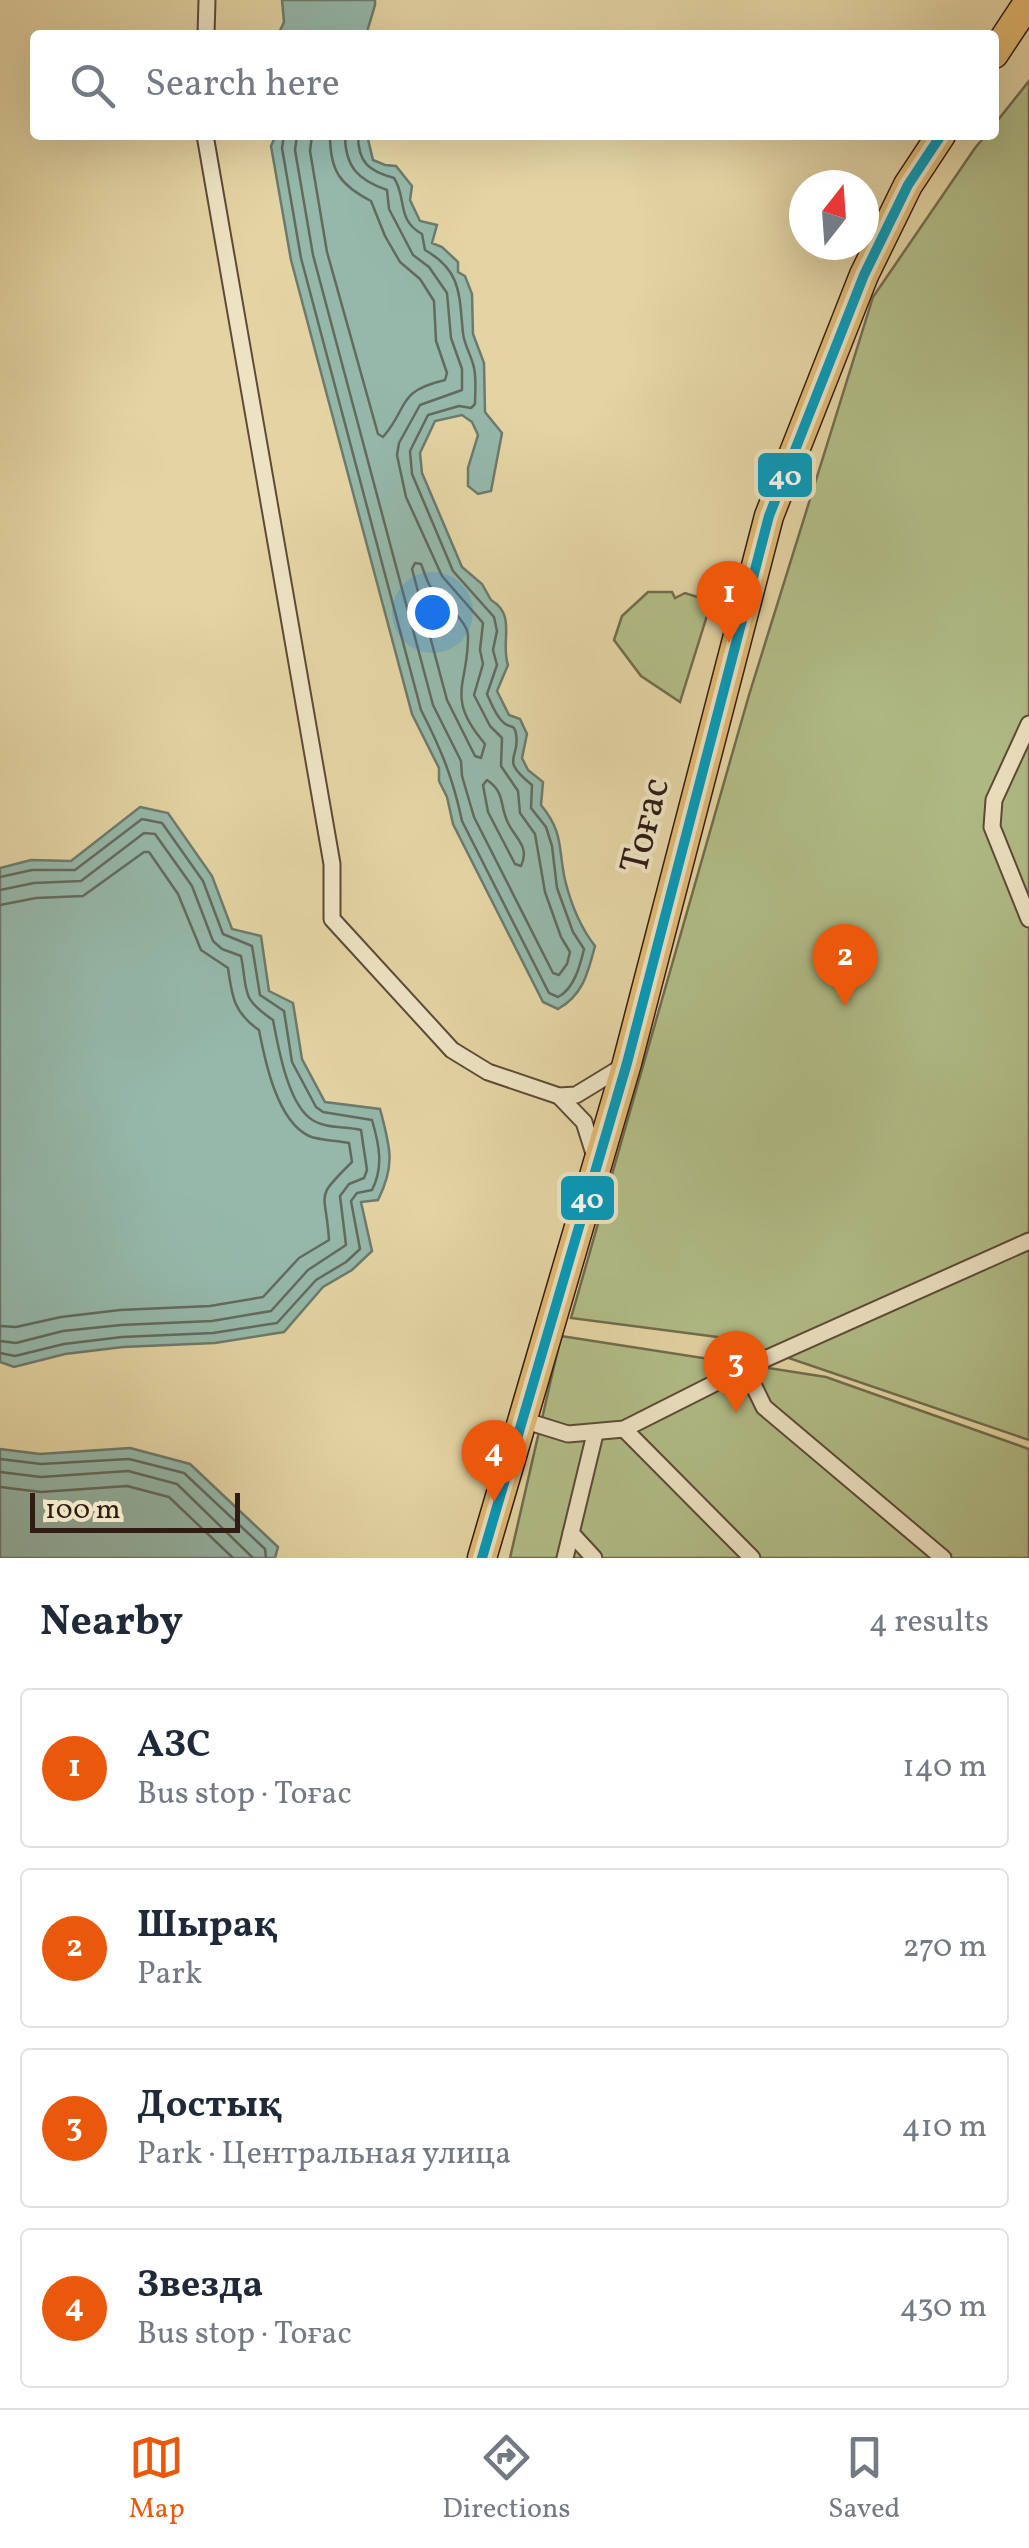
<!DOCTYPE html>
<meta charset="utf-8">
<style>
:root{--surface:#fff;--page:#f6f6f7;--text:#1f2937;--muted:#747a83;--line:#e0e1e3;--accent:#ea580c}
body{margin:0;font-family:Vollkorn,serif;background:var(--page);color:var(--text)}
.compass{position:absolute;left:789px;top:170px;width:90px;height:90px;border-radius:50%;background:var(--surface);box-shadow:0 10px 40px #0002;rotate:17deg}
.scale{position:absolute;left:30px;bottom:25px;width:210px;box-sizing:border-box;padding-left:10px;border:5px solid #311c14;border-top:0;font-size:28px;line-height:35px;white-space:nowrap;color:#311c14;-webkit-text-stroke:8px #ede3c3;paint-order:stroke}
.you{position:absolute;left:432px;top:612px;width:35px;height:35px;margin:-25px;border:8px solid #fff;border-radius:50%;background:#1a73e8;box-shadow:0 0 0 15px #1a73e833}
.badge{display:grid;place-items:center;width:65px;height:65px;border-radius:50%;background:var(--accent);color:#fff;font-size:32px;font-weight:700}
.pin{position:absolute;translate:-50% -82px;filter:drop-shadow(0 2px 5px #0008)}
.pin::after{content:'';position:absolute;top:52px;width:35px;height:30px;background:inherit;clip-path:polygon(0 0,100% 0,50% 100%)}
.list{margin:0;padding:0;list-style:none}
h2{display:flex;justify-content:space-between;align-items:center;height:130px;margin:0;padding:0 40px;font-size:42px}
h2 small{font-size:32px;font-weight:400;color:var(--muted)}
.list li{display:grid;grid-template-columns:65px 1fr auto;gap:30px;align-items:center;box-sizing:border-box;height:160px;margin:0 20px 20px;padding:0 20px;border:2px solid var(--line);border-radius:10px}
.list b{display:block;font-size:38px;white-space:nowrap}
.list p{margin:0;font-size:32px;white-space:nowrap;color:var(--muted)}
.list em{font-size:32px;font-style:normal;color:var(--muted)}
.icon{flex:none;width:55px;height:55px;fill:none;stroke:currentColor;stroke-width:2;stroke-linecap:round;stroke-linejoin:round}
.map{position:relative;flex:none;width:1029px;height:1558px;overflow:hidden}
.search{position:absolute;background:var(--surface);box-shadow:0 10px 40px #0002;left:30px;right:30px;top:30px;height:110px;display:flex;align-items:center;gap:25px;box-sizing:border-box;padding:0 35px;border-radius:10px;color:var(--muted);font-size:38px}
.sheet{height:850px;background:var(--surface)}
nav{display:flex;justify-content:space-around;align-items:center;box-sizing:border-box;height:140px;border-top:2px solid var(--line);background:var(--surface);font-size:28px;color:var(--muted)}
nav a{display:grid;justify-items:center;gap:5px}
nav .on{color:var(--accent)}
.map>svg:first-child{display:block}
.green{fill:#b1bd87;stroke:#716c4e;stroke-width:2.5}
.water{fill:#95b8aa;stroke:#6d7a6e;stroke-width:2.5}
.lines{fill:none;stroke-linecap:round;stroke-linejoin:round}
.shore{stroke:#636a5f;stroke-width:2.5}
.street-casing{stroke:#5e4a38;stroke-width:19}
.highway-casing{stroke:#311c14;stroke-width:31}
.street{stroke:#ede3c3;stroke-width:15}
.highway{stroke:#e2ba72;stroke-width:28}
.bus-1-casing{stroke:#ede3c3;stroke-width:18}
.bus-1{stroke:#059bbb;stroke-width:10}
.labels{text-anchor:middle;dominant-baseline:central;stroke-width:8;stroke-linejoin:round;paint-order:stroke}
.street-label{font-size:40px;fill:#311c14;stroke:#ede3c3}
.line-badge{stroke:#ede3c3;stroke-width:4}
.badge-label{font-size:28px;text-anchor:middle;font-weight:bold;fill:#fff}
</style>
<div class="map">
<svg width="1029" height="1558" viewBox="0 0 1029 1558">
<rect width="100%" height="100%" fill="#e4d4a3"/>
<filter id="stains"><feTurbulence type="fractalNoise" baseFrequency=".002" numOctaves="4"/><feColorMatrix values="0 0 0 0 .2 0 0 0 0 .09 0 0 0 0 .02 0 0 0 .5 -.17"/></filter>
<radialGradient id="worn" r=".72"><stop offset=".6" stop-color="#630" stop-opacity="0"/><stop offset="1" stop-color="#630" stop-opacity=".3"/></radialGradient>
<g class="green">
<polygon points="1029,81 1029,1440 733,1339 571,1318 749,695 873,297 975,148 986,135 994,135 994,125"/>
<polygon points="648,592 672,592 675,598 685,593 701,598 710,606 680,702 641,676 614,640 622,616"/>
<polygon points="561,1336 826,1377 1029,1449 1029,1558 510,1558"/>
</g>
<g class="water">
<polygon points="282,0 375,0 375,5 366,35 278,35 284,22"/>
<path d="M276,135H367L373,160L385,165L396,166L412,186L410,200L420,221L437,225L432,243L442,247L458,262V272L465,276L472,294L473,334L484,363L485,412L502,433L491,491L478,494L468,486V468L478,435L472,422L462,415L435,421L420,453L422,473L462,567L482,584L491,600C517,615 500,642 508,665L497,691L509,715L520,719L527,734L522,758L528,770L543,782L541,805C564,833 558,848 565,880C571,904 580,927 595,946C588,973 583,995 558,1009L543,1002L453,824L447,797L439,781V768L412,714L291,260L271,146Z"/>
<path d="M140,807L168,813L212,876L232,929L261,936L269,991L293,1003L302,1059L325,1102L380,1109C390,1147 396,1164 378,1200L361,1202L372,1251L352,1270L323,1287L284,1332L215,1343L123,1347L65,1354L14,1367L0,1362V868L31,860L71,861Z"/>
<polygon points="130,1448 190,1464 278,1547 275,1558 0,1558 0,1449 40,1454"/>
</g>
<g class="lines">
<g class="shore">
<path d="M284,135L282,148L301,258L421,710C441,749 453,778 462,821L549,993L558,997C574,989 580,966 584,949L573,932L557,888L552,846L546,827L531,808L532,785C498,758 521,759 516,734C514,723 511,729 504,723C496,717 491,703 487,694L497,665L493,650L497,631L494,617L453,571L412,474L410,451L428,415L459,406L471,408L475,404C475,392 477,375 473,364C470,353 464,344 463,333C459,295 462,271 425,250L422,234C396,220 407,197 394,178C369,171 358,163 358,135"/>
<path d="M297,135L295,150L313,255L433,705L461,761L462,776L474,817L553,973L559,975L567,964L570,952L561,937L545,892L535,834L520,813L518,791L501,766L502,738L490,726L474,695L483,664L480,650L483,623L442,576L406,497L397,455L399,443L420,405L462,390V369L451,338L447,293L429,267L413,255L389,209L387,190C358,180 345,167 345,135"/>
<path d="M312,135L310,151L327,252L378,434L383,437C410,406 395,392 445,380L447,373L436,341L434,301L420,279L400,262L385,236L371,201C340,185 330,171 330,135"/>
<path d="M415,563L421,564C424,571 426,579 430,586C438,600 467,619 468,635C469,685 444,696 485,744L481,758L475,756L447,700L412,569Z"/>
<path d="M487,780C506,793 499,805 508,823C516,839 530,847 521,866L515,864L488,812L483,785Z"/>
<path d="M0,877L32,870H75L142,819L162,823L203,881L223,934L252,946L260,995L284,1011L292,1062L316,1107L323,1112L372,1120C379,1144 384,1167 372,1190L357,1193L351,1201L360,1249L346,1262L316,1280L277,1323L213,1333L122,1337L64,1344L15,1356L0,1353"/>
<path d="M0,890L34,883L81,881L144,833L155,834L192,886L213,941L222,949L241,956C248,992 240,998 273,1020C278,1046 288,1107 314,1121C328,1129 347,1126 361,1130L367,1170L364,1178L349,1184L340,1196L346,1245L308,1270L271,1311L212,1321L121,1325L63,1331L16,1343L0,1341"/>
<path d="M0,905L36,898L83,896L144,852H149L178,894L201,950L228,968C232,997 234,1013 259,1030C265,1061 277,1121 309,1136C321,1141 336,1140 349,1143L352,1162C313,1200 326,1190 329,1240L299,1258L263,1297L210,1306L120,1310L61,1317L16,1327L0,1326"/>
<polyline points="0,1459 41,1464 129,1459 184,1473 265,1549 266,1558"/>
<polyline points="0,1472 41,1477 128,1471 177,1484 253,1558"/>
<polyline points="0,1487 41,1492 127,1486 169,1497 233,1558"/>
</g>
<defs>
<g id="street">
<polyline points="206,35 207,0"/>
<polyline points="205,135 332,864 332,919 452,1050 488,1072 559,1096 576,1095 622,1067"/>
<polyline points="1029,724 994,800 992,827 1029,919"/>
<polyline points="559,1096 584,1122 596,1160"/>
<polyline points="745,1368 764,1407 943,1558"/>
<polyline points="523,1420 568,1434 624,1429 745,1368 1029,1241"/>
<polyline points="624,1429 752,1558"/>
<polyline points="571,1533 594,1558"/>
<polyline points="565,1558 595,1434"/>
</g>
<g id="highway">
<polyline points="994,54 1029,1"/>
<polyline points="482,1558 627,1063 769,516 864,275 908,185 941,135"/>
</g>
</defs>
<use href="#street" class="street-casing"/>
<use href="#highway" class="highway-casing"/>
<use href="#street" class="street"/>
<use href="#highway" class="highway"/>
<defs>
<polyline id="bus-1" points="482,1558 627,1063 769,516 864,275 908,185 941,135"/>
</defs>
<use href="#bus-1" class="bus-1-casing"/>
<use href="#bus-1" class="bus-1"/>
</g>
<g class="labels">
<g class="street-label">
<text transform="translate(647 826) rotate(-76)">Тоғас</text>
</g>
</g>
<g class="line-badge">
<rect x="756" y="451" width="58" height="48" rx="10" fill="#059bbb"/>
<rect x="559" y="1174" width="57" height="48" rx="10" fill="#059bbb"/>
</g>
<g class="badge-label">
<text x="785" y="485">40</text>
<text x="587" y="1208">40</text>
</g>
<rect width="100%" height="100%" filter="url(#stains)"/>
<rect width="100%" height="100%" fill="url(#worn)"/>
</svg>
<svg class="compass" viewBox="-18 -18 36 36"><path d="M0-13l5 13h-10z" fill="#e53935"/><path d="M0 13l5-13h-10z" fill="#747a83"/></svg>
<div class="scale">100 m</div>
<div class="you"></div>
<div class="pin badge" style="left:729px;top:643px">1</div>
<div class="pin badge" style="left:845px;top:1006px">2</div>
<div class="pin badge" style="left:736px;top:1413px">3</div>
<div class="pin badge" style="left:494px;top:1502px">4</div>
<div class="search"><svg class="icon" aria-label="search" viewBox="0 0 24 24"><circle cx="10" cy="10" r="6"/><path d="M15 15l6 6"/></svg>Search here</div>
</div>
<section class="sheet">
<h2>Nearby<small>4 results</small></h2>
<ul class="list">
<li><span class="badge">1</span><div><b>АЗС</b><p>Bus stop · Тоғас</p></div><em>140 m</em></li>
<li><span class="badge">2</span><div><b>Шырақ</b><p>Park</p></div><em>270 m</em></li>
<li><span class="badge">3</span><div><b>Достық</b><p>Park · Центральная улица</p></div><em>410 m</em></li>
<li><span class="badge">4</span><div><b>Звезда</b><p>Bus stop · Тоғас</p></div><em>430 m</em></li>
</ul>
</section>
<nav>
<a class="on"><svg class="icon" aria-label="map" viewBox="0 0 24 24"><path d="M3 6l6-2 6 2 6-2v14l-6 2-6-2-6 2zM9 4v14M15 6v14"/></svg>Map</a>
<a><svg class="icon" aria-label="directions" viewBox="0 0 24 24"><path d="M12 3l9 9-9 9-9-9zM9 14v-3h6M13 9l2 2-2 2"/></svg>Directions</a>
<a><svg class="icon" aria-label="saved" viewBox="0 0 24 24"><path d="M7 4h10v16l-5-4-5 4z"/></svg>Saved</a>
</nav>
